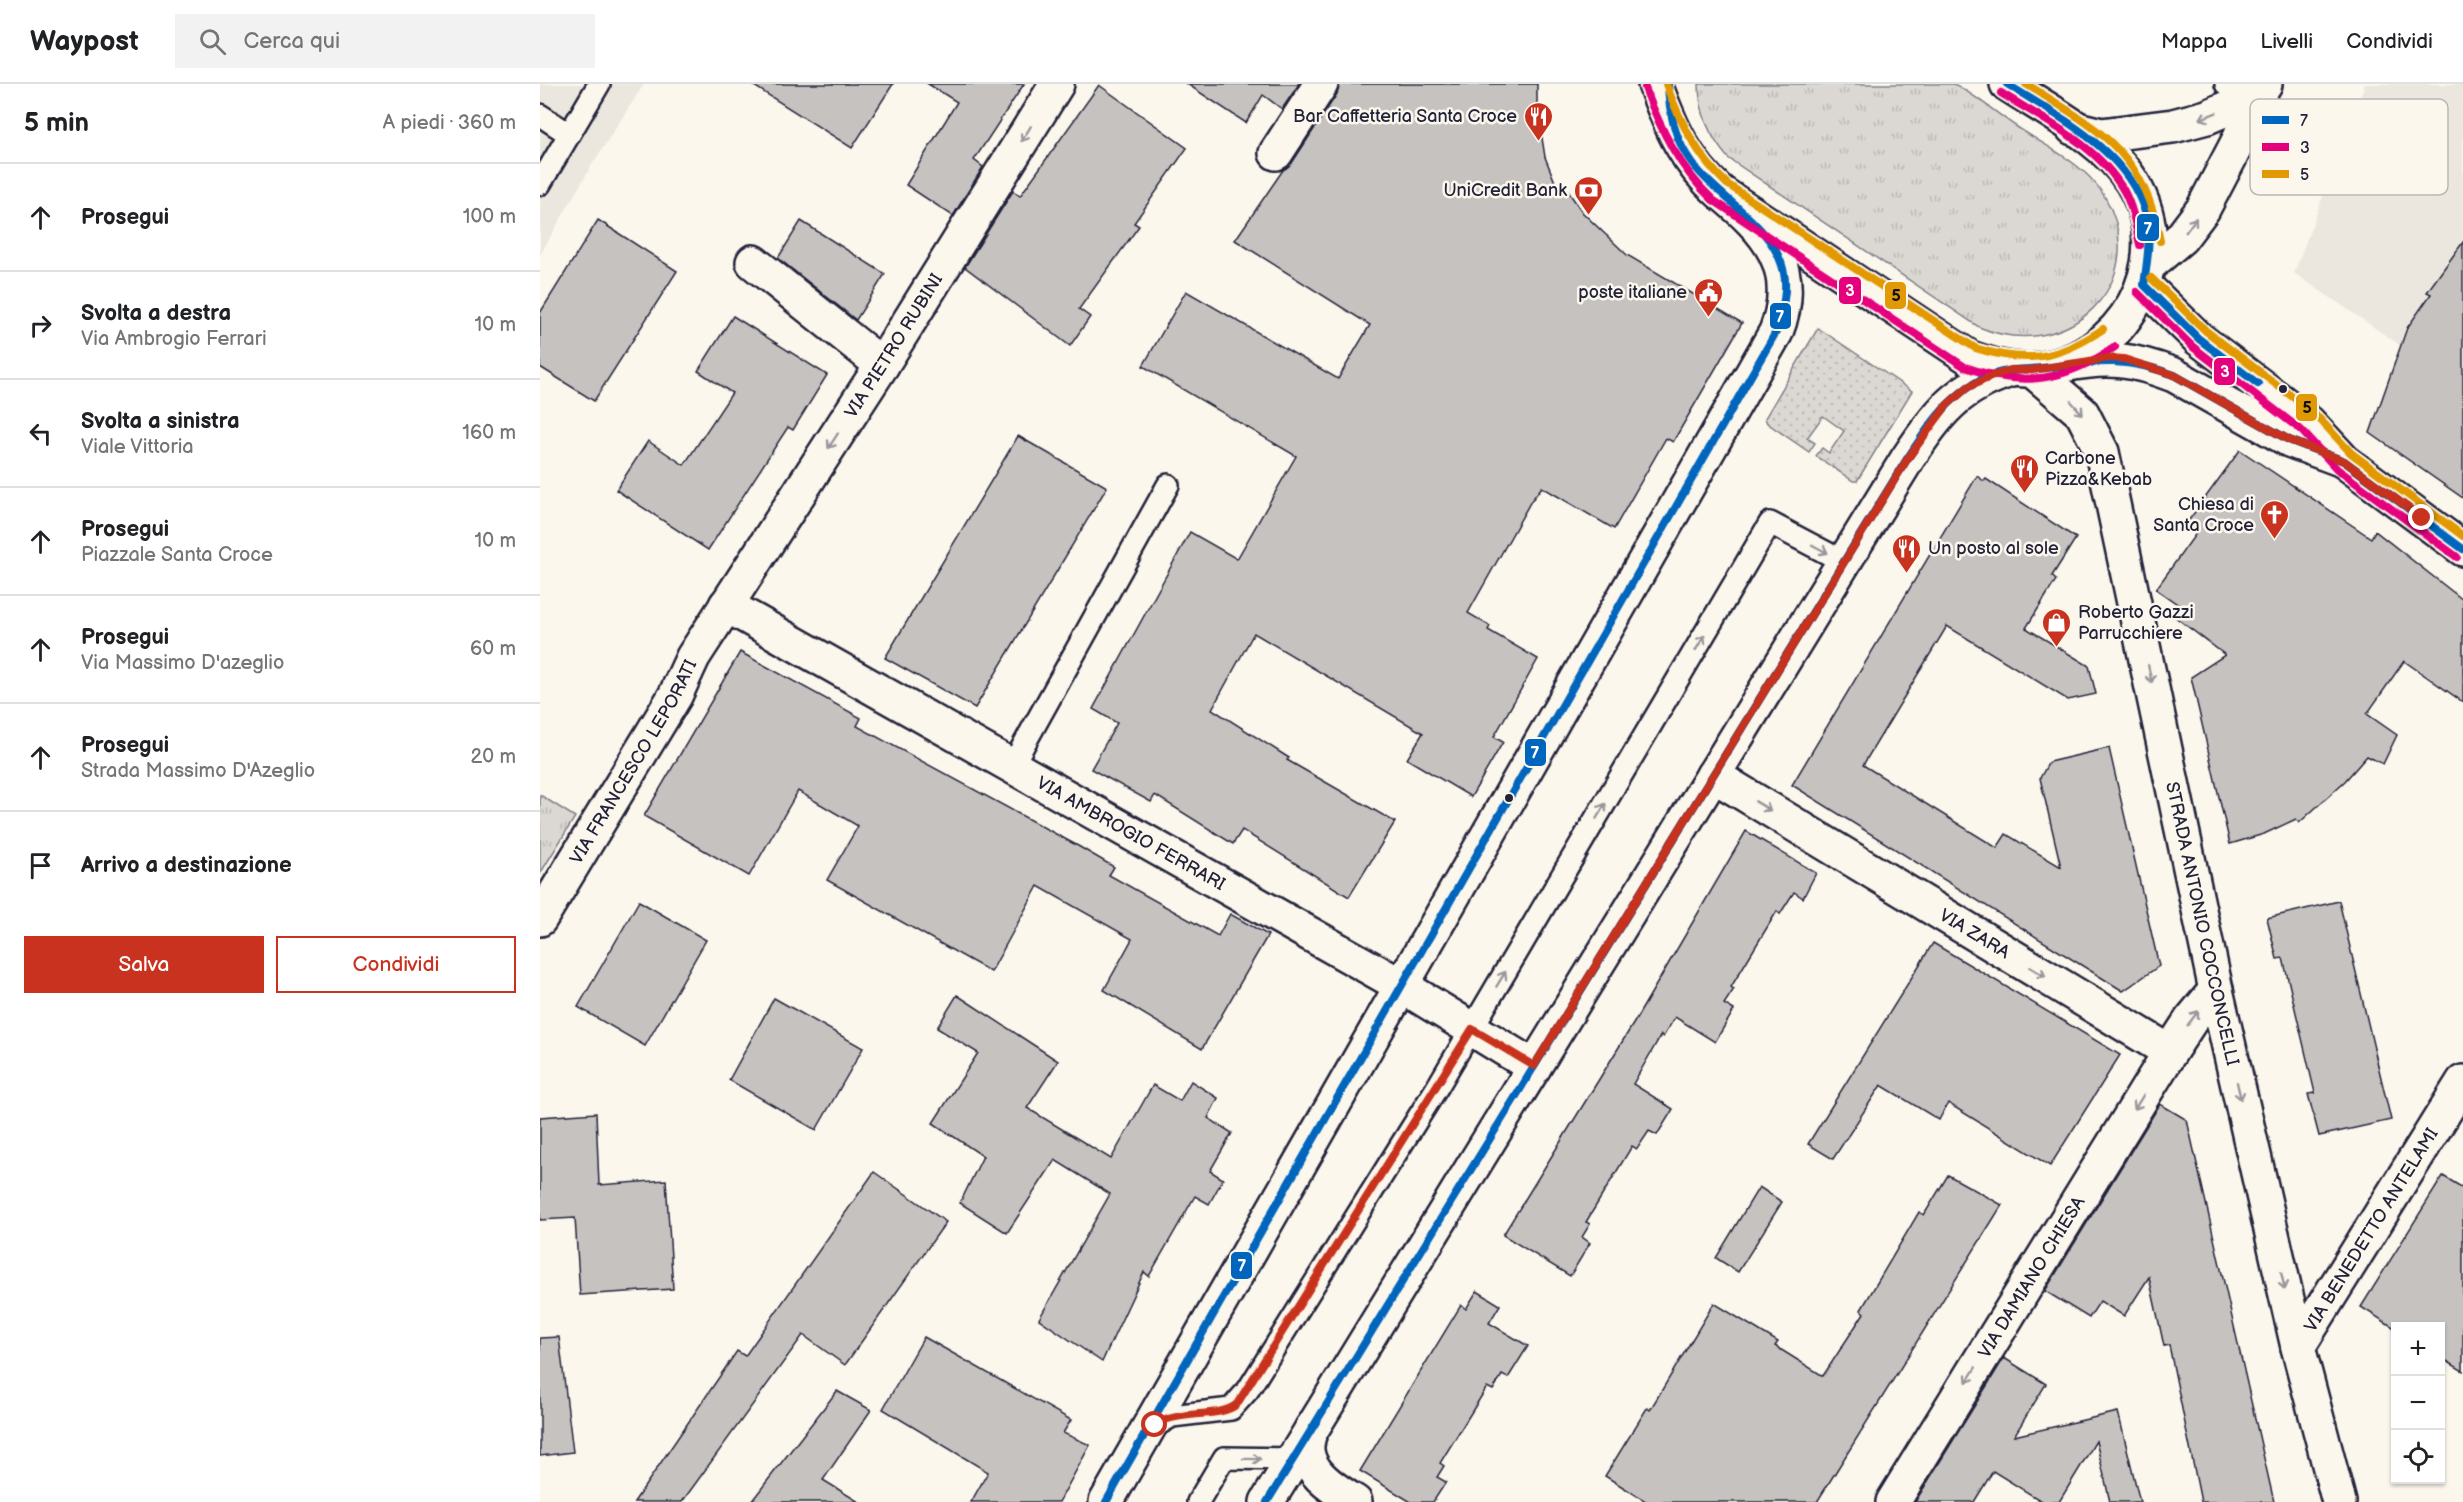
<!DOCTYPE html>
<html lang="it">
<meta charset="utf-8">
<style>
:root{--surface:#fff;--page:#f2f2f2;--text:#202124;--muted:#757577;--line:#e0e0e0;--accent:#c8321e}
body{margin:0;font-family:"Balsamiq Sans",sans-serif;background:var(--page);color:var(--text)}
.controls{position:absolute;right:18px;bottom:18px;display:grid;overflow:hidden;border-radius:0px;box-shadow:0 2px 4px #0004}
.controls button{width:54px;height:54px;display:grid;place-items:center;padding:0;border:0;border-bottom:2px solid var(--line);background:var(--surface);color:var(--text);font:30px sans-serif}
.stop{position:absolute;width:18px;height:18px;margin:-14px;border:4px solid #c8321e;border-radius:50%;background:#fff}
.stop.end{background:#c8321e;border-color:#fff;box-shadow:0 2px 6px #0008}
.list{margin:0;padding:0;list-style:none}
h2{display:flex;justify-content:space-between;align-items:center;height:78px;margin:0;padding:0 24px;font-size:26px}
h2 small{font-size:20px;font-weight:400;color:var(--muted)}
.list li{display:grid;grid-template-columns:39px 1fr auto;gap:18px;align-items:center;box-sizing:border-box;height:108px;padding:0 24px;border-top:2px solid var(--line)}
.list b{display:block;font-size:22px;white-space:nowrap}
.list p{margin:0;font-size:20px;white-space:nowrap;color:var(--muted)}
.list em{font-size:20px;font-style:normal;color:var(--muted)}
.actions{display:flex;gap:12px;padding:18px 24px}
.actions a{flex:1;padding:14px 0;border:2px solid var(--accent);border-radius:0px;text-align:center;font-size:21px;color:var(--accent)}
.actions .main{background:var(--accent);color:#fff}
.icon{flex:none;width:33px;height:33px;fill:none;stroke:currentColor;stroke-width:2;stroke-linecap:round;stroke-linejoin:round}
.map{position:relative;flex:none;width:1923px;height:1418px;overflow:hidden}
header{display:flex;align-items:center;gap:36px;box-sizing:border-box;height:84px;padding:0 30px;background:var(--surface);border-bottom:2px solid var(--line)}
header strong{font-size:28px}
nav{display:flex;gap:33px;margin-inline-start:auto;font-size:21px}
.search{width:420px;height:54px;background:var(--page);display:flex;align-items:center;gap:15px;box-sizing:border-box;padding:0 21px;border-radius:0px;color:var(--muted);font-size:22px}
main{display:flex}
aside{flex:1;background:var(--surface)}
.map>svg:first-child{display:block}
.built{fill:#ebe7df}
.grass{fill:url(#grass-dots);stroke:#7e7d87;stroke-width:1.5}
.park{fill:url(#park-tufts);stroke:#7e7d87;stroke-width:1.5}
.building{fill:#c6c2c0;stroke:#22223b;stroke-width:1.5}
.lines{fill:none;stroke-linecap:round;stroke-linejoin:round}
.service-casing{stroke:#22223b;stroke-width:26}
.minor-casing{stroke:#22223b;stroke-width:38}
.secondary-casing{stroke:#22223b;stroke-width:38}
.service{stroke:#fbf7ec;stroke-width:21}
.minor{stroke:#fbf7ec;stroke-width:33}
.secondary{stroke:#fbf7ec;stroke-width:33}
.bus-1-casing{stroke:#fbf7ec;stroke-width:12}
.bus-2-casing{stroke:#fbf7ec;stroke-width:12}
.bus-3-casing{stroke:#fbf7ec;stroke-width:12}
.bus-1{stroke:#0065bd;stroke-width:8}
.bus-2{stroke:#e5007d;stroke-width:8}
.bus-3{stroke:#e29906;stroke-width:8}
.oneway{stroke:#99979c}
.route{stroke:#c8321e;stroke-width:8}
.bus-dot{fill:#22223b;stroke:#fbf7ec;stroke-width:2}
.labels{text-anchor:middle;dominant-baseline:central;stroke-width:5;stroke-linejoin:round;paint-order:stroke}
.poi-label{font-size:18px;fill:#22223b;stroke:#fbf7ec;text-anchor:end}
.street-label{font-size:18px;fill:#22223b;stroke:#fbf7ec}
.key{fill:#fbf7ec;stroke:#bab7b7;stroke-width:1.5}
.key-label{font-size:16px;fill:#22223b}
.line-badge{stroke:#fbf7ec;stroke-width:2}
.badge-label{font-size:16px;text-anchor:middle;font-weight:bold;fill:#fff}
.pale-badge-label{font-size:16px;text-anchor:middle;font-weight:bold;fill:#111}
</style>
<header>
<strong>Waypost</strong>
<div class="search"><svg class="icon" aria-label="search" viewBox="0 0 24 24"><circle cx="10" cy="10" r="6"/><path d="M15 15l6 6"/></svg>Cerca qui</div>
<nav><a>Mappa</a><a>Livelli</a><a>Condividi</a></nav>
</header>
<main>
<aside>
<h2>5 min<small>A piedi · 360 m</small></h2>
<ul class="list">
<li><svg class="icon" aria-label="ahead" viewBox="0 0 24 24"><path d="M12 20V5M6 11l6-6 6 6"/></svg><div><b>Prosegui</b></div><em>100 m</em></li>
<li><svg class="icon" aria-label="right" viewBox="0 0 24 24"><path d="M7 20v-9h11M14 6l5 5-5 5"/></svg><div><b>Svolta a destra</b><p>Via Ambrogio Ferrari</p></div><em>10 m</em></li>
<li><svg class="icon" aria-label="left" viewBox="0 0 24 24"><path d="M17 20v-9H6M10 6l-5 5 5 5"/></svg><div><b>Svolta a sinistra</b><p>Viale Vittoria</p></div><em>160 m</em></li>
<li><svg class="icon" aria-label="ahead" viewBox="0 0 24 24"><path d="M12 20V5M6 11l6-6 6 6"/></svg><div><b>Prosegui</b><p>Piazzale Santa Croce</p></div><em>10 m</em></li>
<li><svg class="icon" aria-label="ahead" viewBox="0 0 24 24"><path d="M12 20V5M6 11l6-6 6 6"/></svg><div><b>Prosegui</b><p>Via Massimo D'azeglio</p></div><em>60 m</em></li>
<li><svg class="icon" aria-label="ahead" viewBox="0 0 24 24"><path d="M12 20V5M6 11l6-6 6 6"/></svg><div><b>Prosegui</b><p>Strada Massimo D'Azeglio</p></div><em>20 m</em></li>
<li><svg class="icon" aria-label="arrive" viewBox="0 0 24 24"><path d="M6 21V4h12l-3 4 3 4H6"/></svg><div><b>Arrivo a destinazione</b></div></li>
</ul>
<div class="actions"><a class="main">Salva</a><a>Condividi</a></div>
</aside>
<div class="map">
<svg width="1923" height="1418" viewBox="0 0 1923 1418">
<defs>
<pattern id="grass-dots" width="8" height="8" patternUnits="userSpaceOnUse" patternTransform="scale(1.5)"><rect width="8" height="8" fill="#dbd8d3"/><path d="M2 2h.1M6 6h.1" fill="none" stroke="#bcb9b6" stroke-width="1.8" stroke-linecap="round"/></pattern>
<pattern id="park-tufts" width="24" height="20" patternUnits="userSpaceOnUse" patternTransform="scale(1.5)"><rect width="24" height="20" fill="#dbd8d3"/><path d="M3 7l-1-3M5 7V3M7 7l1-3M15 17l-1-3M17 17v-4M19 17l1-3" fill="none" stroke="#bcb9b6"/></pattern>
</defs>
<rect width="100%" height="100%" fill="#fbf7ec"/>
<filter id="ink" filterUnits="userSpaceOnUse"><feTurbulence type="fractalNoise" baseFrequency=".0167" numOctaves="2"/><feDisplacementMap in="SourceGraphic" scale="12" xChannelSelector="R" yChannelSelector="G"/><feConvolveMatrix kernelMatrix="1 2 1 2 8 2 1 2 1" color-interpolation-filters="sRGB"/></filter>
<g filter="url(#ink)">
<g class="built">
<polygon points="0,0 104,0 50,84 0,171"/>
<polygon points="1825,0 1923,0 1923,304 1754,189"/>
</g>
<polygon class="grass" points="1278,244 1372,307 1317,397 1313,397 1276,372 1282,364 1289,369 1304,347 1283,332 1267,354 1275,359 1269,368 1227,339 1225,334"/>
<g class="park">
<path d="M1159,0C1223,0 1286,0 1350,0C1364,0 1401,0 1413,0C1426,4 1463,34 1477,43C1507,63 1547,81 1565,113C1614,198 1527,281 1439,243L1188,74C1169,52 1159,29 1159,0Z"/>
<polygon points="0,711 35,733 0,790"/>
</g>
<g class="building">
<polygon points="211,0 353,0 312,64"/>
<polygon points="388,0 484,0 434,76 443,83 413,132 366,101 417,18"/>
<polygon points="647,0 759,0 742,25 723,11 706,39"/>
<polygon points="800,0 997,0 997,22 1005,73 1017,103 1023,100 1043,129 1087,171 1202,239 1133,358 1126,354 1074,445 1002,403 991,417 928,529 950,542 948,546 998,575 954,653 963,658 931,713 867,675 883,649 714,549 672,625 749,674 747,676 855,738 809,813 702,746 693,760 615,711 611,718 551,685 577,639 553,625 650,448 697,475 756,372 603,282 646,207 798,295 830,241 695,156 743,86 752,79 797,10"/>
<polygon points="559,1 647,64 594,139 599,142 539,225 550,233 530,262 425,183 473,107 480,112"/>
<polygon points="58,136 137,187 54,317 0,283 0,229"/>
<polygon points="261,137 345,190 316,236 238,174"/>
<polygon points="1923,158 1923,414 1830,349 1867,244 1891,210 1887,208"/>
<polygon points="193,232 287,291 253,346 248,343 168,466 76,406 108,357 144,381 192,309 158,287"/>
<polygon points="478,352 567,403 435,624 345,574"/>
<polygon points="1700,366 1831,454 1835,447 1923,516 1923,618 1864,577 1827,630 1857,651 1843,680 1827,672 1805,697 1759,739 1756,735 1724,750 1690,760 1651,593 1685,571 1634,532 1640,522 1616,505 1657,448 1646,440"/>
<polygon points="1437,392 1444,397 1446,395 1536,454 1512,492 1516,496 1486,544 1549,582 1556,610 1528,616 1407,542 1323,681 1457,764 1466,750 1521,783 1500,694 1509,678 1569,664 1619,882 1583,907 1252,701"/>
<polygon points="200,568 321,634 317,642 538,762 574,783 569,791 678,852 690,830 728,851 662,965 564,906 592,855 498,802 451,888 287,796 318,742 258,707 209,792 104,732"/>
<polygon points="1206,747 1276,789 1263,814 1254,808 1240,830 1237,827 1191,903 1194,905 1184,920 1194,926 1175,958 1135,933 1123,953 1121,951 1093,1000 1133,1025 1117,1051 1109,1047 1097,1065 1092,1062 1046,1138 1050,1140 1042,1153 1050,1159 1030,1192 963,1151 1095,937"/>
<polygon points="99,817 166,856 105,962 38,923"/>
<polygon points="1799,817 1851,1036 1779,1052 1768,1010 1775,1009 1743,874 1737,875 1727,834"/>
<polygon points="1393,859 1580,971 1510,1082 1408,1019 1399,1036 1341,1001 1293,1075 1268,1060"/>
<polygon points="417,911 518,977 487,1024 571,1075 613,1001 640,1017 651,997 678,1014 668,1034 692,1049 670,1087 683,1095 669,1120 655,1112 609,1192 604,1188 562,1278 499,1235 570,1110 515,1076 467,1149 420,1119 443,1072 393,1039 438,969 397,944"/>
<polygon points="234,914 323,964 276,1046 189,996"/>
<polygon points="1620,1020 1647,1036 1734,1418 1661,1418 1629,1261 1624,1262 1609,1193 1584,1232 1560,1217 1549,1234 1505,1207"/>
<polygon points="56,1029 59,1101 126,1096 133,1205 40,1211 35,1134 0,1136 0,1033"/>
<polygon points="334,1088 406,1138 305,1281 263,1251 142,1418 94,1418 197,1267 205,1272"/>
<polygon points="1408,1091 1462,1121 1277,1418 1107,1418 1065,1392 1107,1324 1110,1326 1174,1219 1238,1258 1235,1262 1283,1292 1324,1229 1321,1226 1379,1128 1384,1131"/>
<polygon points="1903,1092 1923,1104 1923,1287 1900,1273 1900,1242 1856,1242 1856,1245 1821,1223"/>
<polygon points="1219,1103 1242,1118 1198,1188 1176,1174"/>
<polygon points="937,1207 960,1221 949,1239 988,1262 968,1294 962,1291 953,1306 947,1303 900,1379 904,1382 897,1393 906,1398 893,1418 871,1418 820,1387 921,1221 926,1225"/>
<polygon points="19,1253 33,1368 0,1372 0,1254"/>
<polygon points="384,1253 531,1336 523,1349 550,1361 519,1418 431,1418 448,1388 343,1325"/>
<polygon points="1464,1274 1506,1300 1474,1352 1578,1328 1600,1418 1570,1418 1556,1357 1519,1418 1503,1418 1453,1387 1434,1418 1375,1418"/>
<polygon points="297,1307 331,1326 283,1396 319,1418 211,1418"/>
</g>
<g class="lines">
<defs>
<g id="service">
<polyline points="1686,0 1700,9 1717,8"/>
<polyline points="0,31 29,50"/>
<polyline points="0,100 59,0"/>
<polyline points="472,682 628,401"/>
<polyline points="610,1345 632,1332 691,1325 708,1306 898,1002 1230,439 1304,478"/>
<polyline points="658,1418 684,1374 753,1375"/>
</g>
<g id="minor">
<polyline points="1533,44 1561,51 1633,42 1667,33 1709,15 1720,6"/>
<polyline points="736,69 781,0"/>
<polyline points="213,178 342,281"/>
<polyline points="1609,181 1641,154 1663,125 1699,56 1714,15 1725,0"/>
<polyline points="1604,201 1659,255 1768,338 1804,377 1923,465"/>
<path d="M1524,281C1568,272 1592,275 1634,291L1749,356L1800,375"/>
<path id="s1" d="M1492,286L1542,329L1562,368L1676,906L1758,1263L1799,1418"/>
<path id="s2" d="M186,521L862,902L994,983"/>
<path id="s3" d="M1173,691L1630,968L1651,936L1676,906"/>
<path id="s4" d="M0,835L135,612L153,573L342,281L517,0"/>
<path id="s5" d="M1758,1263L1923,998"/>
<path d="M772,1344C754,1380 788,1402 815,1418"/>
<path id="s6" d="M1353,1418L1630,968"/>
</g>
<g id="secondary">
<path d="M1115,0C1130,42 1146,79 1180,108L1430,274C1450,281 1470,287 1492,286C1582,280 1641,177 1592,98C1566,56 1508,27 1467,0"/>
<path d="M566,1418L1236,248C1261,183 1227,147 1180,108"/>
<path d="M727,1418L1368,374C1399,328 1417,303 1471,286"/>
</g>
</defs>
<use href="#service" class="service-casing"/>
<use href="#minor" class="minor-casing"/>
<use href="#secondary" class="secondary-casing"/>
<use href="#service" class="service"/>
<use href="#minor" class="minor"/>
<use href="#secondary" class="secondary"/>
<defs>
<g id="bus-1">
<path d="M1467,0C1518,33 1587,66 1605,128C1612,152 1607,177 1604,201L1659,255L1718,300"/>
<path d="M566,1418L1236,248C1241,229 1248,209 1244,189C1234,138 1172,113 1146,70C1133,49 1129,25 1128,0"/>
<path d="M727,1418L1357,391C1381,353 1409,305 1454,290C1473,284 1493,286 1513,283C1560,276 1588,274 1634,291L1749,356L1804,377L1923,465"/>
</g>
<g id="bus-2">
<path d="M1105,4C1121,46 1139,84 1173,116L1425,283C1483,304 1525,297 1575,263"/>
<path d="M1461,9C1504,36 1558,61 1584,107C1593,124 1596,143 1600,161"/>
<polyline points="1597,208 1653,263 1761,346 1797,385 1917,473"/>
</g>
<g id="bus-3">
<path d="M1126,0C1140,38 1157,72 1187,100L1435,264C1486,280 1518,276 1563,245"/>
<path d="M1486,0C1559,46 1603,66 1620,157"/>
<polyline points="1611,194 1666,247 1775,330 1811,369 1923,452"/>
</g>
</defs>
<use href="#bus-1" class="bus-1-casing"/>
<use href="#bus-2" class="bus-2-casing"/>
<use href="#bus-3" class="bus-3-casing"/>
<use href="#bus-1" class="bus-1"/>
<use href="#bus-2" class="bus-2"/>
<use href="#bus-3" class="bus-3"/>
</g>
<defs><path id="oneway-shaft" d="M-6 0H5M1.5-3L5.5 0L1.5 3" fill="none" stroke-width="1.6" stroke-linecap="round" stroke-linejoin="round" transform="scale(1.5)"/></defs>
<g class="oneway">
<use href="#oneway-shaft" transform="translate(1668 32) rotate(158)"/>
<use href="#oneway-shaft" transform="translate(486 50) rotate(122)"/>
<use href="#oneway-shaft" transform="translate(1651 141) rotate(-54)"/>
<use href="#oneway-shaft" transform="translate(1537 324) rotate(48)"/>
<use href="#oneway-shaft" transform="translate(293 357) rotate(123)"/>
<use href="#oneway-shaft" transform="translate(1280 465) rotate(28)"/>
<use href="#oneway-shaft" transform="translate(1160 559) rotate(-59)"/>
<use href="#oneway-shaft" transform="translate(1610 590) rotate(78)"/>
<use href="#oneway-shaft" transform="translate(1223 722) rotate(31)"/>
<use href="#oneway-shaft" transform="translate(1061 727) rotate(-59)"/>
<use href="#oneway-shaft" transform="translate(1498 888) rotate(31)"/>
<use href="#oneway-shaft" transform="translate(961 895) rotate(-59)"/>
<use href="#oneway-shaft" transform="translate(1653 934) rotate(-53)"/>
<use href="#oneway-shaft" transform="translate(1699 1007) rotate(77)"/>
<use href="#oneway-shaft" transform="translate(1599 1018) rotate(122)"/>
<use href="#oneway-shaft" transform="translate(1743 1197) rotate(77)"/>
<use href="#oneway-shaft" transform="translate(1431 1291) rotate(122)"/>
<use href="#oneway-shaft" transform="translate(712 1375) rotate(1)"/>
</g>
</g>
<g class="lines" filter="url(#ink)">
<path class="route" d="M615,1341C639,1325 680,1335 697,1320L932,945L994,982L1368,374L1407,321L1428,303L1452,292L1471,286H1492L1569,274L1584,275L1634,291L1749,356L1804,377L1882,434"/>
</g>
<defs>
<symbol id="restaurant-pin" viewBox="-11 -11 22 30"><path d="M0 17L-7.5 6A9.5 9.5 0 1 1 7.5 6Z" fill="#c8321e" stroke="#fbf7ec"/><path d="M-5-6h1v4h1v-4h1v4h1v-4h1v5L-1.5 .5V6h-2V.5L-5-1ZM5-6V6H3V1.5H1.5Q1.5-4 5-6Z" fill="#fff"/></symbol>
<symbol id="bank-pin" viewBox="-11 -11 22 30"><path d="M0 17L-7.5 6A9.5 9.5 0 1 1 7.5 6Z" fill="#c8321e" stroke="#fbf7ec"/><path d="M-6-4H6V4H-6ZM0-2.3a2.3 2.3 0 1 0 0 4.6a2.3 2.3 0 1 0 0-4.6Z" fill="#fff"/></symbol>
<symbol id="civic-pin" viewBox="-11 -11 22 30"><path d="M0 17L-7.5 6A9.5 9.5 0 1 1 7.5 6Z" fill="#c8321e" stroke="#fbf7ec"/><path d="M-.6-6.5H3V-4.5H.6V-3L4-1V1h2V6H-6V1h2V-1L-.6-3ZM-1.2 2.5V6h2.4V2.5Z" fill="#fff"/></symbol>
<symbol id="church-pin" viewBox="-11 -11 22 30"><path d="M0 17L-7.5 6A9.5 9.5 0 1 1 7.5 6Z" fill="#c8321e" stroke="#fbf7ec"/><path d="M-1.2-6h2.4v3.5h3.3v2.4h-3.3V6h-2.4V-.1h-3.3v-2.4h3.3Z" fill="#fff"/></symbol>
<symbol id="shop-pin" viewBox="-11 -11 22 30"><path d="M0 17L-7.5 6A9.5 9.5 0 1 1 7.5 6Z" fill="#c8321e" stroke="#fbf7ec"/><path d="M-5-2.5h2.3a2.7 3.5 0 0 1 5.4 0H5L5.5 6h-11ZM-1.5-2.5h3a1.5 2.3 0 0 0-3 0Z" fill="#fff"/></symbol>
</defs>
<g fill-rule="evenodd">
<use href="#restaurant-pin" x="982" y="16" width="33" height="45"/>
<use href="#bank-pin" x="1032" y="90" width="33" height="45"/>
<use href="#civic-pin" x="1152" y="192" width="33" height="45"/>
<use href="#restaurant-pin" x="1468" y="368" width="33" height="45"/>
<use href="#church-pin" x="1718" y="414" width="33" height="45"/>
<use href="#restaurant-pin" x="1350" y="448" width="33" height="45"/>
<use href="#shop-pin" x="1500" y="522" width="33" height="45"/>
</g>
<g class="bus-dot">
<circle cx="1743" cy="305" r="5"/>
<circle cx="969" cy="714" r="5"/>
</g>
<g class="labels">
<g class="poi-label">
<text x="977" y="32">Bar Caffetteria Santa Croce</text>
<text x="1027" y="106">UniCredit Bank</text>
<text x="1147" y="208">poste italiane</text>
<text x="1505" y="374" text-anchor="start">Carbone<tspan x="1505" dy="21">Pizza&amp;Kebab</tspan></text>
<text x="1714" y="420">Chiesa di<tspan x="1714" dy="21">Santa Croce</tspan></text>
<text x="1388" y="464" text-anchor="start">Un posto al sole</text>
<text x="1538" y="528" text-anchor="start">Roberto Gazzi<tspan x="1538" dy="21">Parrucchiere</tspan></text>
</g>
<g class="street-label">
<text stroke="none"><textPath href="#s4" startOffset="674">VIA PIETRO RUBINI</textPath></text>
<text stroke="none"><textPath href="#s4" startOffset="183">VIA FRANCESCO LEPORATI</textPath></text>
<text stroke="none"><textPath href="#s2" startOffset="465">VIA AMBROGIO FERRARI</textPath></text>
<text stroke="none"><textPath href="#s1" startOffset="592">STRADA ANTONIO COCCONCELLI</textPath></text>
<text stroke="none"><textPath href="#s3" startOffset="306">VIA ZARA</textPath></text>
<text stroke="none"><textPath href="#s5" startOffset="138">VIA BENEDETTO ANTELAMI</textPath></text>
<text stroke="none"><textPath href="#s6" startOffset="264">VIA DAMIANO CHIESA</textPath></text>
</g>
</g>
<rect x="1710" y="15" width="198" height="96" rx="9" class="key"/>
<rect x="1722" y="32" width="27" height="8" fill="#0065bd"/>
<rect x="1722" y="59" width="27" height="8" fill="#e5007d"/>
<rect x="1722" y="86" width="27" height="8" fill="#e29906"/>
<g class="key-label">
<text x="1760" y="42">7</text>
<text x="1760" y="69">3</text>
<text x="1760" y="96">5</text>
</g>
<g class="line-badge">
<rect x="1596" y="129" width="24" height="29" rx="6" fill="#0065bd"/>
<rect x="1298" y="192" width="24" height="29" rx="6" fill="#e5007d"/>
<rect x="1344" y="197" width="23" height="29" rx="6" fill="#e29906"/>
<rect x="1229" y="218" width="23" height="28" rx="6" fill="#0065bd"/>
<rect x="1673" y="273" width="23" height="29" rx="6" fill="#e5007d"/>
<rect x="1755" y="309" width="23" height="29" rx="6" fill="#e29906"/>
<rect x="984" y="654" width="23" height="29" rx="6" fill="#0065bd"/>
<rect x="690" y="1167" width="23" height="29" rx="6" fill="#0065bd"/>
</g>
<g class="badge-label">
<text x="1608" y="150">7</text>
<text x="1310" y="212">3</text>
<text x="1240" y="238">7</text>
<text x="1685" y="293">3</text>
<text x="995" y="674">7</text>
<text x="702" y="1187">7</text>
</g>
<g class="pale-badge-label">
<text x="1356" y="217">5</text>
<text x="1767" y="329">5</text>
</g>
</svg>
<div class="controls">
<button>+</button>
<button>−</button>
<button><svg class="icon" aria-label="locate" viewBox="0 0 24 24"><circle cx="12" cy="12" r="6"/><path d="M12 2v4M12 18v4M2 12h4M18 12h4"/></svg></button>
</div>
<div class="stop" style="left:615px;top:1341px"></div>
<div class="stop end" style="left:1882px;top:434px"></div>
</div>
</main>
